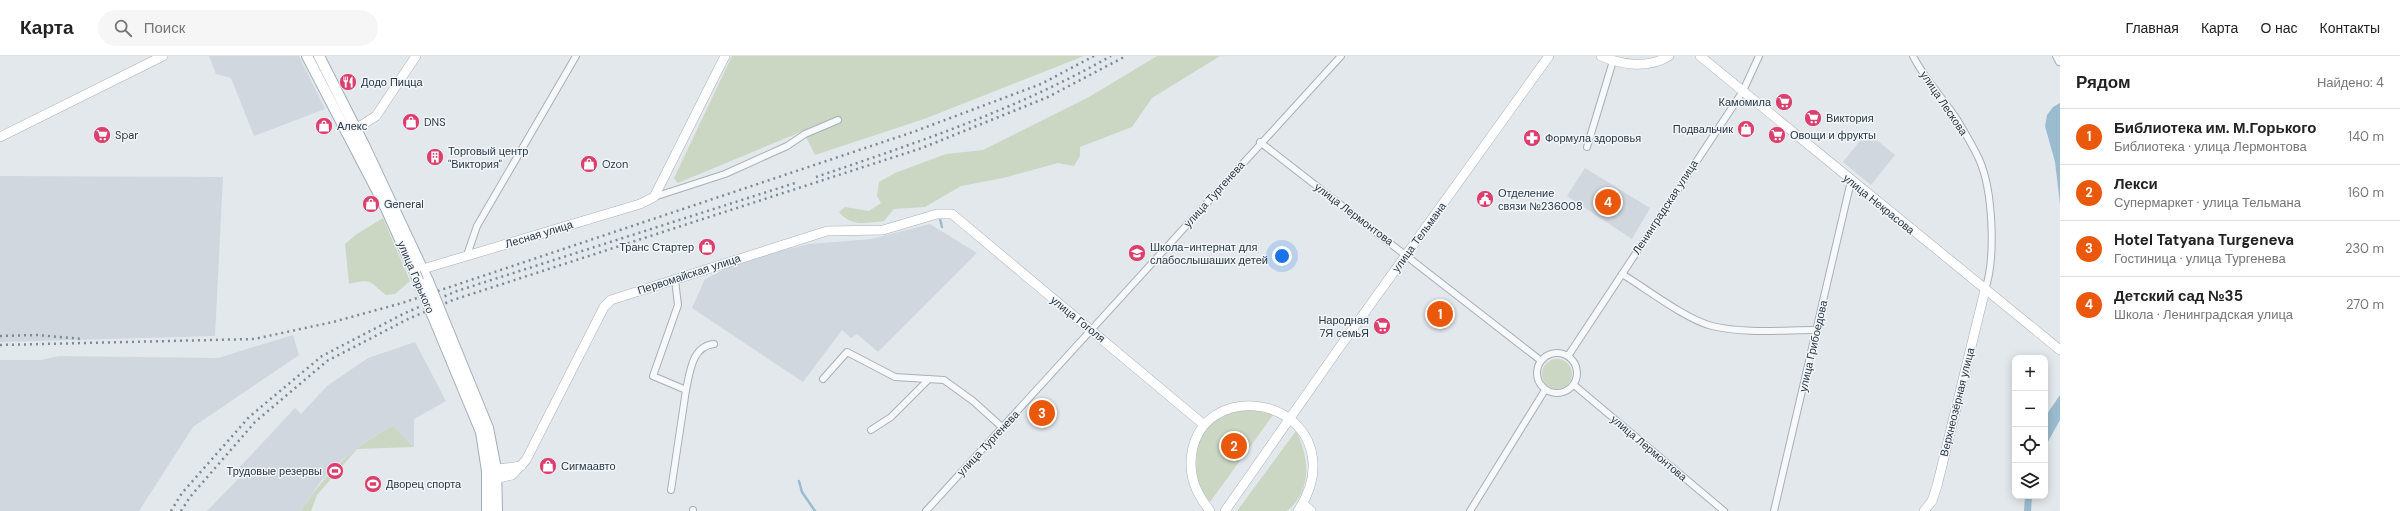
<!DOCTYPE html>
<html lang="ru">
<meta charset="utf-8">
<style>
:root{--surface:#fff;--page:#f6f6f6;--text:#222;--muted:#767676;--line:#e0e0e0;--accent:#ea580c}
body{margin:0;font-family:"DM Sans",sans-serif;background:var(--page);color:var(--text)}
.controls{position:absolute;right:12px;bottom:12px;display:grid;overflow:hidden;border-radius:8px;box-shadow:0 2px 10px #0003}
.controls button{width:36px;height:36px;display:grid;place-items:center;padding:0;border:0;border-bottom:1px solid var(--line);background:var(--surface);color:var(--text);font:20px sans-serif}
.you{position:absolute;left:1282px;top:200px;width:14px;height:14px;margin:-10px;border:3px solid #fff;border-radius:50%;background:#1a73e8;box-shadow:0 0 0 6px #1a73e833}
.badge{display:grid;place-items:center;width:26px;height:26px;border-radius:50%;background:var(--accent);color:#fff;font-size:13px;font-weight:700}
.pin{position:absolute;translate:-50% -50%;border:2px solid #fff;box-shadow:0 1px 4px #0006}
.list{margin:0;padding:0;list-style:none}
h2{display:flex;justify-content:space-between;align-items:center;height:52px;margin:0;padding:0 16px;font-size:17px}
h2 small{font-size:13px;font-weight:400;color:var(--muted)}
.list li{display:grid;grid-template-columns:26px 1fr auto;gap:12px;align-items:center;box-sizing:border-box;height:56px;padding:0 16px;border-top:1px solid var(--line)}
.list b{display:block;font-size:15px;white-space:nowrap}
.list p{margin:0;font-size:13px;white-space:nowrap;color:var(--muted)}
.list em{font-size:13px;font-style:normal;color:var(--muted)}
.icon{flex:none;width:22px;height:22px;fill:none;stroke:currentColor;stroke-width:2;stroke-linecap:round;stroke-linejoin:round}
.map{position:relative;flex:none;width:2060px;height:455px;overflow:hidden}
header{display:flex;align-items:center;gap:24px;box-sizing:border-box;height:56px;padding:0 20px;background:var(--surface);border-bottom:1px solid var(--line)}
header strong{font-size:19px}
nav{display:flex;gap:22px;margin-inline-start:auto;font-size:14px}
.search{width:280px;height:36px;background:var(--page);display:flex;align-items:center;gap:10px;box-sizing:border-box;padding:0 14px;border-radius:22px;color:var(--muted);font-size:15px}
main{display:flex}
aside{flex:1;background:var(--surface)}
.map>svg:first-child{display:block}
.built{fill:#d1d7de}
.green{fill:#cbd7c3}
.water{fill:#9bbccf}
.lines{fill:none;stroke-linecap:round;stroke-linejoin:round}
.stream{stroke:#9bbccf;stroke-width:2.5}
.street-casing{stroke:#a7b0b7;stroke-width:8}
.secondary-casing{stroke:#a7b0b7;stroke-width:10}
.primary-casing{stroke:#a1aeb9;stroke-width:12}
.street{stroke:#f6f8fa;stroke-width:6}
.secondary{stroke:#fff;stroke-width:9}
.primary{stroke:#fff;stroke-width:10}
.rail{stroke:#7b8a97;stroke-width:2.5;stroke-dasharray:2 4;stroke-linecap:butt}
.primary-bridge-casing{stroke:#a1aeb9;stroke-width:12;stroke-linecap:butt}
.primary-bridge{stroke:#fff;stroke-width:10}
.labels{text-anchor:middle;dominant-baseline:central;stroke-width:3;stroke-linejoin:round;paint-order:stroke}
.poi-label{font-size:11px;fill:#293846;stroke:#f3f6f9;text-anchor:start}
.street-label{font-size:11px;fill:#293846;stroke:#f3f6f9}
</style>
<header>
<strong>Карта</strong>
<div class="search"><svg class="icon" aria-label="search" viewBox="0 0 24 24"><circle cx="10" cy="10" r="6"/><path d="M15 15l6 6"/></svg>Поиск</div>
<nav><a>Главная</a><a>Карта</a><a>О нас</a><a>Контакты</a></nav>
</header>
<main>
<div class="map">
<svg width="2060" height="455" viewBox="0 0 2060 455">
<rect width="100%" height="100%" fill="#e3e8ec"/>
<g class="built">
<polygon points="209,0 299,0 325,53 254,80 231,22 216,18"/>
<polygon points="1867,76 1895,99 1871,129 1843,106"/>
<polygon points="1585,112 1650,152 1632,183 1567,140"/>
<polygon points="0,120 223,121 215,280 0,286"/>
<polygon points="930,168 977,197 878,296 857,278 851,282 842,274 803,326 692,252 705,223 741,205 809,188 871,183"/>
<polygon points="293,279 299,299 193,371 139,455 0,455 0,304 41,304 59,300 218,302"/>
<polygon points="415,286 446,345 414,363 414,391 393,370 373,381 342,404 321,425 301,455 207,455 240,421 237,414 295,352 301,358 327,330 368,302"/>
</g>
<g class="green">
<polygon points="732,0 1084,0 924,63 815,99 803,75 678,127 674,122"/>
<path d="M1157,0H1220L1152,42L1132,71L1080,91V100L1074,110L1058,107L1003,122L961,130L925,151L894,153L884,165C866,167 851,171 839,156L845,151L869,155L881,147L877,140L879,126L895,117L946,98L983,94L1089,41Z"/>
<path d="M383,162L410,225L395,238L386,239C369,226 373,222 349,228L345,188L357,178Z"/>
<circle cx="1557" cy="318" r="15"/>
<path d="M1249,353L1273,359L1210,446C1208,443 1204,440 1202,436C1193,419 1194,383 1210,369C1221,359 1235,355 1249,353Z"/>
<path d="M393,370L414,391L357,393L317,439L311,455H301C327,416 351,392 393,370Z"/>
<path d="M1296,375C1309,400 1313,435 1287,455H1237Z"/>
</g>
<g class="water">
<polygon points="2060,47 2060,148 2055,106 2045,70 2047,59 2053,51"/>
<polygon points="2060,339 2060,364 2045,391 2045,361"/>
<polygon points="2025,440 2032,440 2031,455 2024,455"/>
</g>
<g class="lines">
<g class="stream">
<polyline points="940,163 942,171"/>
<polyline points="799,425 802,436 815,455"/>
</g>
<defs>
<g id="street">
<path d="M1913,0C1925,24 1944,43 1958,65C1965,77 1973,90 1979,103C1993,134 1996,202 1985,234"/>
<polyline points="2056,0 2059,6"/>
<polyline points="1260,86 1540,304"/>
<polyline points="1587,91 1613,5"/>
<polyline points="654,141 725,118 787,90 805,78 838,64"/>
<polyline points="467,199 477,170 576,0"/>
<path d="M1622,218C1647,233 1685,263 1712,270C1745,278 1783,274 1817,274"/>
<circle cx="1557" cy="317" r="20"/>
<polyline points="1568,300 1743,35 1759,0"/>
<polyline points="823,323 847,296 895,321 944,324 973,345 1003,372"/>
<polyline points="1574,329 1724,455"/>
<path d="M686,334C690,316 692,290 714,288"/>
<polyline points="871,374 891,361 929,323"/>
<polyline points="671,434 686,334 653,320 678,249 675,224"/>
<polyline points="693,454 693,455"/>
<polyline points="926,455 1341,0"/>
<polyline points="1470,455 1545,334"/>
<polyline points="1774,455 1851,125"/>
</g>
<g id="secondary">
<path d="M1601,0C1622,9 1648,13 1669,0"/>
<polyline points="1700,0 2060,294"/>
<polyline points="351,76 376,60 416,0"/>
<polyline points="0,81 163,0"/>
<polyline points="423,213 640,148 654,141 725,0"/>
<polyline points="490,414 521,410"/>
<polyline points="491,424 512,419 526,404 604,251 611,244 827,175 883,174 937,158 952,158 1203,368"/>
<polyline points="1303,448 1311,455"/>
<path d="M1210,455C1196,437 1188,420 1192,396C1204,328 1309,338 1313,407C1314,425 1308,440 1298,455"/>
<polyline points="1225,455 1337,295 1549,0"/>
<polyline points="1924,455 1932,445 1937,430 1985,234"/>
</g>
<g id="primary">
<polyline points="307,0 384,148 415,217"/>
<polyline points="319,0 364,89 428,225"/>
<polyline points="488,372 496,413 497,455"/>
<polyline points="481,376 487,415 487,455"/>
</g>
</defs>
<use href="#street" class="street-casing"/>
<use href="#secondary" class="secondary-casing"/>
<use href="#primary" class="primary-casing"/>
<use href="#street" class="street"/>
<use href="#secondary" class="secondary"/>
<use href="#primary" class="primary"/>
<g class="rail">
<path d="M816,121C916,87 1018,53 1111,0"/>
<polyline points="0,280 37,279 83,283"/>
<polyline points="0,289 254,283 333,266 402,247 913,76 1041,28 1094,0"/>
<polyline points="171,455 182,437 249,361 322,300 405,257 457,235 795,127"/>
<polyline points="181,455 190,441 255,366 327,305 408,263 453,244 922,92 1048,41 1126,0"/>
</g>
<defs>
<g id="primary-bridge">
<polyline points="415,217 481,376"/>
<polyline points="428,225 488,372"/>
</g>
</defs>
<use href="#primary-bridge" class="primary-bridge-casing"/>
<use href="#primary-bridge" class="primary-bridge"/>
</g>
<defs>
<symbol id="restaurant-disc" viewBox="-11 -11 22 22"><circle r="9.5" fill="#da3f6d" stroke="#f3f6f9"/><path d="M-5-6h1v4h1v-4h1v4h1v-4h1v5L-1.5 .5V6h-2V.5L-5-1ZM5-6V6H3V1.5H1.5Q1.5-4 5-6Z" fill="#fff"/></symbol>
<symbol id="supermarket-disc" viewBox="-11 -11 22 22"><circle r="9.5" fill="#da3f6d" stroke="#f3f6f9"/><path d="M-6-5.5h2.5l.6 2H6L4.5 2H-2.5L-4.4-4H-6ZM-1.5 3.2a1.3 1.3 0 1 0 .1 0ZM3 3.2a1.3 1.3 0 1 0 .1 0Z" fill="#fff"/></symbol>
<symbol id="shop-disc" viewBox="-11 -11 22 22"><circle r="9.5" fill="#da3f6d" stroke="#f3f6f9"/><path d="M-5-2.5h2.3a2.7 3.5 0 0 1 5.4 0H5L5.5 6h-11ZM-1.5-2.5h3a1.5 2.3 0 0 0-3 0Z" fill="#fff"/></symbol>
<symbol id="pharmacy-disc" viewBox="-11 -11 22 22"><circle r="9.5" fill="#da3f6d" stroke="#f3f6f9"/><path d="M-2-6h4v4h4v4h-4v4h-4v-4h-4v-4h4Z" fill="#fff"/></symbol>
<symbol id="building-disc" viewBox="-11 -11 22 22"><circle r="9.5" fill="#da3f6d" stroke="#f3f6f9"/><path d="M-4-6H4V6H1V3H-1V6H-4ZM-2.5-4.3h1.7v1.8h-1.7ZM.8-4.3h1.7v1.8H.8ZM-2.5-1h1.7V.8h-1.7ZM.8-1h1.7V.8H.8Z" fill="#fff"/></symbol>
<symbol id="civic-disc" viewBox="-11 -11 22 22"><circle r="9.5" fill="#da3f6d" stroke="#f3f6f9"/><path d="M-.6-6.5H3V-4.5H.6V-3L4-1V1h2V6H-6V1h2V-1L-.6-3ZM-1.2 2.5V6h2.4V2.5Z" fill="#fff"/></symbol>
<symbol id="school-disc" viewBox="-11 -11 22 22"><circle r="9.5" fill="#da3f6d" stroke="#f3f6f9"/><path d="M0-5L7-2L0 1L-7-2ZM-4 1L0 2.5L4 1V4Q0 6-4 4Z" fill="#fff"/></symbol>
<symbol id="stadium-disc" viewBox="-11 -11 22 22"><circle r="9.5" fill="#da3f6d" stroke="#f3f6f9"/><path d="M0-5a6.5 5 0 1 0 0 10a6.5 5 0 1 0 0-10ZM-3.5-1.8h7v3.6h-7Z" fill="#fff"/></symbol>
</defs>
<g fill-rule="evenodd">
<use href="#restaurant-disc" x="338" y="16" width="20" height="20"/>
<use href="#supermarket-disc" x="1774" y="36" width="20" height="20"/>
<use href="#supermarket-disc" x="1803" y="52" width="20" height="20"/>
<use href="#shop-disc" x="401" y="56" width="20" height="20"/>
<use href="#shop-disc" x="314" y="60" width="20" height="20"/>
<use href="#shop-disc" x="1736" y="63" width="20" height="20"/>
<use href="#supermarket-disc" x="92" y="69" width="20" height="20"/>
<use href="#supermarket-disc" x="1767" y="69" width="20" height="20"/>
<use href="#pharmacy-disc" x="1522" y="72" width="20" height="20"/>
<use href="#building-disc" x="425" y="91" width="20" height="20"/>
<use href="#shop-disc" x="579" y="98" width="20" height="20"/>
<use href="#civic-disc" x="1475" y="133" width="20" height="20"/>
<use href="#shop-disc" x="361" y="138" width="20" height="20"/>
<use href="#shop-disc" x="697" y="181" width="20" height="20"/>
<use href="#school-disc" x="1127" y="187" width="20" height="20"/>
<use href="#supermarket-disc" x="1372" y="260" width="20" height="20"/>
<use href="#shop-disc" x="538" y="400" width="20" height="20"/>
<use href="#stadium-disc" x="325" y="405" width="20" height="20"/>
<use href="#stadium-disc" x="363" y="418" width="20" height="20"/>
</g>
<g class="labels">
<g class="poi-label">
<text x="361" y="26">Додо Пицца</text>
<text x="1771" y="46" text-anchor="end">Камомила</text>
<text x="1826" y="62">Виктория</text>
<text x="424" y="66">DNS</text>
<text x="337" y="70">Алекс</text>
<text x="1733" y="73" text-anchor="end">Подвальчик</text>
<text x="115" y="79">Spar</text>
<text x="1790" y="79">Овощи и фрукты</text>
<text x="1545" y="82">Формула здоровья</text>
<text x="448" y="95">Торговый центр<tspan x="448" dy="13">"Виктория"</tspan></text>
<text x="602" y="108">Ozon</text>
<text x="1498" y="137">Отделение<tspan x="1498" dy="13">связи №236008</tspan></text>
<text x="384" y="148">General</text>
<text x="694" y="191" text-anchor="end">Транс Стартер</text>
<text x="1150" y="191">Школа-интернат для<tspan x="1150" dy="13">слабослышаших детей</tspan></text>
<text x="1369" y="264" text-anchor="end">Народная<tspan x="1369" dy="13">7Я семьЯ</tspan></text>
<text x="561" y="410">Сигмаавто</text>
<text x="322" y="415" text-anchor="end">Трудовые резервы</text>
<text x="386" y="428">Дворец спорта</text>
</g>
<g class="street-label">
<text transform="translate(1944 47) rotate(56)">улица Лескова</text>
<text transform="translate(1214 138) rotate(-48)">улица Тургенева</text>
<text transform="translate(1879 148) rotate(39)">улица Некрасова</text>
<text transform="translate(1665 151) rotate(-57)">Ленинградская улица</text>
<text transform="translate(1354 158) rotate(37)">улица Лермонтова</text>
<text transform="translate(539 178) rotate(-17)">Лесная улица</text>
<text transform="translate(1419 181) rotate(-54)">улица Тельмана</text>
<text transform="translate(689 218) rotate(-18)">Первомайская улица</text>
<text transform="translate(416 221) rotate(67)">улица Горького</text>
<text transform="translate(1078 263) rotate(39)">улица Гоголя</text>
<text transform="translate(1813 290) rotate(-77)">улица Грибоедова</text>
<text transform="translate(1957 346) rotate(-76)">Верхнеозёрная улица</text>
<text transform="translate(988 387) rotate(-47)">улица Тургенева</text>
<text transform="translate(1649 392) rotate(40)">улица Лермонтова</text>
</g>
</g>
</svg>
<div class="controls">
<button>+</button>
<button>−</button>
<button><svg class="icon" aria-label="locate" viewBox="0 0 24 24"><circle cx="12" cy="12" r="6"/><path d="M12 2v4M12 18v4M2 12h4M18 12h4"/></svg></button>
<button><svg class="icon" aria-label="layers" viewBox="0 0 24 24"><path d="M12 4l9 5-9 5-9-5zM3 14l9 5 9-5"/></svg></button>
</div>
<div class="you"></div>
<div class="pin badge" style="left:1440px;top:258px">1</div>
<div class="pin badge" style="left:1234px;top:390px">2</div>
<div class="pin badge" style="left:1042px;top:357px">3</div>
<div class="pin badge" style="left:1608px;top:146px">4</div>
</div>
<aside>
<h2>Рядом<small>Найдено: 4</small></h2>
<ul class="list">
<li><span class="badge">1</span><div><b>Библиотека им. М.Горького</b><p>Библиотека · улица Лермонтова</p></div><em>140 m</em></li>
<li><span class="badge">2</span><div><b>Лекси</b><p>Супермаркет · улица Тельмана</p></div><em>160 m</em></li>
<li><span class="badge">3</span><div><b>Hotel Tatyana Turgeneva</b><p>Гостиница · улица Тургенева</p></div><em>230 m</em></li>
<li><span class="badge">4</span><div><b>Детский сад №35</b><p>Школа · Ленинградская улица</p></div><em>270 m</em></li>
</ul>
</aside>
</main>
